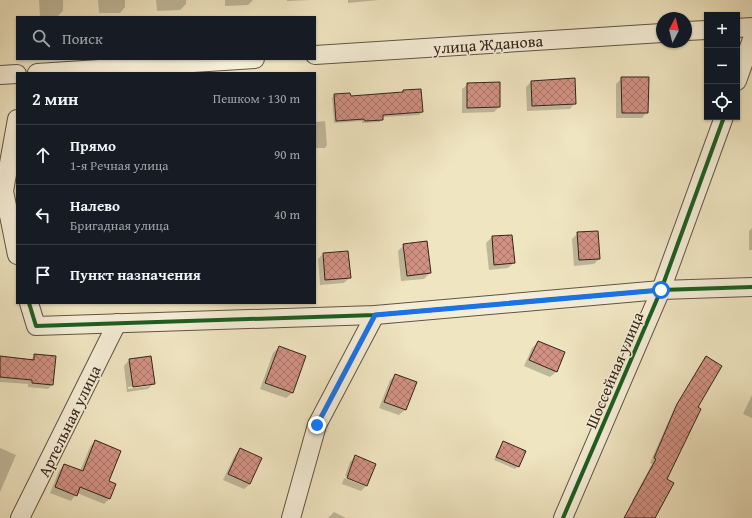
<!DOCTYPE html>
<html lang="ru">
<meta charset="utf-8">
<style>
:root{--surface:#171b24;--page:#242831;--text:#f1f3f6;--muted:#9ea1a6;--line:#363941}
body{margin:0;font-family:"Gentium Book Plus",serif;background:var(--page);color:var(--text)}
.controls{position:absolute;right:12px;top:12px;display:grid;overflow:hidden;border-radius:0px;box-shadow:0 1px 3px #0004}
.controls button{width:36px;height:36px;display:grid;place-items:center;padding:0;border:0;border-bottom:1px solid var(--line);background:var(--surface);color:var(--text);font:20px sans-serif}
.compass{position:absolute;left:656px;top:12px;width:36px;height:36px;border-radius:50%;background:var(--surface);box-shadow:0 1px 3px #0004;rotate:7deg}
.stop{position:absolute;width:12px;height:12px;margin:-9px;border:3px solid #1a73e8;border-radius:50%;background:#fff}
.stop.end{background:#1a73e8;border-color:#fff;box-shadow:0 1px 4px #0008}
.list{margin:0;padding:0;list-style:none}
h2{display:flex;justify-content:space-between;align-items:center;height:52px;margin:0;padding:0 16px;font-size:17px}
h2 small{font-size:13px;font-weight:400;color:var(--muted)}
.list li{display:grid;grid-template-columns:26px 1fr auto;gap:12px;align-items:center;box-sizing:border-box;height:60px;padding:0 16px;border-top:1px solid var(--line)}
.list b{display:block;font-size:15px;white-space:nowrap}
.list p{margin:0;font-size:13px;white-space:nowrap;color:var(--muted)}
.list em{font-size:13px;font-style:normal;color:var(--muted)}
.icon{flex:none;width:22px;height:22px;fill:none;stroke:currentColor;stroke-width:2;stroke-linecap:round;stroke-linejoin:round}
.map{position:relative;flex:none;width:752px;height:518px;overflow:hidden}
.search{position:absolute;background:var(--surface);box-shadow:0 1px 3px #0004;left:16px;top:16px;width:300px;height:44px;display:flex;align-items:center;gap:10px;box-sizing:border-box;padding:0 14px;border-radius:0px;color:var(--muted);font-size:15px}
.panel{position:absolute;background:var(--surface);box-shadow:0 1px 3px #0004;left:16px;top:72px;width:300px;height:232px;border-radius:0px}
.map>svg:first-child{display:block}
.shadow{fill:#0003;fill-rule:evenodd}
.building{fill:url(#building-cross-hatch);stroke:#33241b}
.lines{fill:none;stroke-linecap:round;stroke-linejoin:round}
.street-casing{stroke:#625444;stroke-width:20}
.street{stroke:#f5eed7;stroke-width:18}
.cycleway-casing{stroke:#f5eed7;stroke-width:6}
.cycleway{stroke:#1b5e20;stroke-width:4}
.route{stroke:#1a73e8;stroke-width:5}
.labels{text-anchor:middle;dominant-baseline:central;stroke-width:3;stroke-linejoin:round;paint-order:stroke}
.street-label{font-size:16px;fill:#33241b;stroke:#f5eed7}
</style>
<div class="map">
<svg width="752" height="518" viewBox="0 0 752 518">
<defs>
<pattern id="building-cross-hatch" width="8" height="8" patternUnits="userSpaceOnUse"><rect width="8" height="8" fill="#d19183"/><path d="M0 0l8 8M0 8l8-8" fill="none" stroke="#aa766a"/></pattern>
</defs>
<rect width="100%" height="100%" fill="#efe5c1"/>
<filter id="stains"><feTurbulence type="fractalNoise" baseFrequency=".005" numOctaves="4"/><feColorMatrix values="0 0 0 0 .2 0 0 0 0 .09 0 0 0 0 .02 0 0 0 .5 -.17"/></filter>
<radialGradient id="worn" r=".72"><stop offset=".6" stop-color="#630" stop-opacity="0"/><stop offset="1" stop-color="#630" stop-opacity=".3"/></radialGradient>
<g class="shadow">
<polygon points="39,0 63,0 63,11 58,16 40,17"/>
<polygon points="98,0 125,0 125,7 120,13 99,13"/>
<polygon points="156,0 186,0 186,4 180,10 157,11"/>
<polygon points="225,0 253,0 248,5 225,6"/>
<polygon points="287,0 311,0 287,1"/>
<polygon points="348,0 379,0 348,3"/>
<polygon points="622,78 647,112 642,118 616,118 616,84"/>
<polygon points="531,82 575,103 570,109 527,111 526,87"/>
<polygon points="468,84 499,107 494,112 462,113 462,89"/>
<polygon points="420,90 422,112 419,115 382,117 380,122 362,123 362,121 334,123 332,98 334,95 350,97 400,93 403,91"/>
<polygon points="325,121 327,145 325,148 315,148 315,122"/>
<polygon points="752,228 752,250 749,250 749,231"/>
<polygon points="578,233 599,259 594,264 574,266 572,239"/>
<polygon points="511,236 514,263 508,268 489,270 486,243 492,237"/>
<polygon points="404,245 430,273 424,279 401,281 398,251"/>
<polygon points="323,254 350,277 344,283 320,285 318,259"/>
<polygon points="538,342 556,372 550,377 524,366 532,348"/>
<polygon points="279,347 305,357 292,393 286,398 260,389 273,353"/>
<polygon points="35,355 52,385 48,389 28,387 28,384 0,382 0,357 30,360"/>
<path d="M129,360L154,383L148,389L127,392L124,366ZM149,384V386L128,389V387Z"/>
<polygon points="705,360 697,408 665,479 654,513 632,501 652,464 650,463 673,411 700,365"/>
<polygon points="396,375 415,382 405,410 399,415 379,408 390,380"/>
<polygon points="752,395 752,418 743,414"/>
<polygon points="95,441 108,481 109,499 104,504 77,493 71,501 50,493 59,471 64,465 80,471 90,447"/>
<polygon points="503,442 518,466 515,469 494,460"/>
<polygon points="0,448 16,455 0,492"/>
<polygon points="240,449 250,484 244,489 223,480 235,455"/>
<polygon points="356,456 366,486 361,491 342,484 344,478 365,486 365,484 345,476 350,462"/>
<polygon points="334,512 346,518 328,518"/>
</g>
<g class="building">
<polygon points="621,77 649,77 648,113 622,113"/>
<polygon points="575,78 576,104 532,106 531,81"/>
<polygon points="500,82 500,107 467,108 467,83"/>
<polygon points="421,89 423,112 383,115 383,120 365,121 364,119 336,121 334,94 350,93 351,96 403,92 403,90"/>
<polygon points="598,231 600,259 579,260 577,232"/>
<polygon points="512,235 515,263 494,265 492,236"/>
<polygon points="427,241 431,273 407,276 403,244"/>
<polygon points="348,251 351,278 325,280 323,253"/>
<polygon points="538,341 565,352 557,372 529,360"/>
<polygon points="279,346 306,356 293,393 265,383"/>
<polygon points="34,354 56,356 53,385 32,383 32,380 0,377 0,356 34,360"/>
<polygon points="151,356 155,384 133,387 129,359"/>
<polygon points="706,356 722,366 698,407 701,409 667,479 674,483 655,518 624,518 656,459 654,458 677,404"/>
<polygon points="395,374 417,382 406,410 384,402"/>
<polygon points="95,440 121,451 109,481 116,484 110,499 80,487 77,496 55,487 64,464 83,471"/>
<polygon points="503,441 526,451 519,467 496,457"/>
<polygon points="240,448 262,458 250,484 228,474"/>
<polygon points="355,455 376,464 367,486 347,478"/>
</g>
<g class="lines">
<defs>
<g id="street">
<polyline points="737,28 752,27"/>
<polyline points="686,31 707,30"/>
<polyline points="315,55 662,33"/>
<polyline points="37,73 255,59"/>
<polyline points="0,75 17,74"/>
<polyline points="737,81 752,39"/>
<polyline points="17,119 4,191 17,255"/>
<polyline points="29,303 36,326 375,315 661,290 752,287"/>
<polyline points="20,518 117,323"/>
<polyline points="291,518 317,425 375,315"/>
<polyline points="563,518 661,290 724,117"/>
</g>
</defs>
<use href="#street" class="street-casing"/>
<use href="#street" class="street"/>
<defs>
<g id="cycleway">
<polyline points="29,303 36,326 375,315 661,290 752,287"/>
<polyline points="563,518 661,290 724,117"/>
</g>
</defs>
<use href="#cycleway" class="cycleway-casing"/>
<use href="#cycleway" class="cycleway"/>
</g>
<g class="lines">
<polyline class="route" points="317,425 375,315 661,290"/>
</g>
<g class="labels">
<g class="street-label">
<text transform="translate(488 44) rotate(-4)">улица Жданова</text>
<text transform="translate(614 370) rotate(-67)">Шоссейная улица</text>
<text transform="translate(69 421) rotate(-64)">Артельная улица</text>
</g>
</g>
<rect width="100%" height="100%" filter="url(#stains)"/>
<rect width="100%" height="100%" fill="url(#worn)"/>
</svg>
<div class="controls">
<button>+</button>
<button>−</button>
<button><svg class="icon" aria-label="locate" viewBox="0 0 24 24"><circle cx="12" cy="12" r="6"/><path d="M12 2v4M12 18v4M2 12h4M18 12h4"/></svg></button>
</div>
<svg class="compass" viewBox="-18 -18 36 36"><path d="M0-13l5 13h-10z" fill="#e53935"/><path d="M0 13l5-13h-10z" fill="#9ea1a6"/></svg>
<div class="stop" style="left:661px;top:290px"></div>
<div class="stop end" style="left:317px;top:425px"></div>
<div class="search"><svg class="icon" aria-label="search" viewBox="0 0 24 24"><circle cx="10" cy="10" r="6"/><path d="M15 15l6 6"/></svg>Поиск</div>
<section class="panel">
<h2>2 мин<small>Пешком · 130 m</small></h2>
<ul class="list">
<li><svg class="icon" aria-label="ahead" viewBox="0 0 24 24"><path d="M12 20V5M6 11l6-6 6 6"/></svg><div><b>Прямо</b><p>1-я Речная улица</p></div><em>90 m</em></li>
<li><svg class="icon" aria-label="left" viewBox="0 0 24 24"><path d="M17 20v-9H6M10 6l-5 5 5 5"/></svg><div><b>Налево</b><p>Бригадная улица</p></div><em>40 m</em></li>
<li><svg class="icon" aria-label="arrive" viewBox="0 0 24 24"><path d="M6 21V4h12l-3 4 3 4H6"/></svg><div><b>Пункт назначения</b></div></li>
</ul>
</section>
</div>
